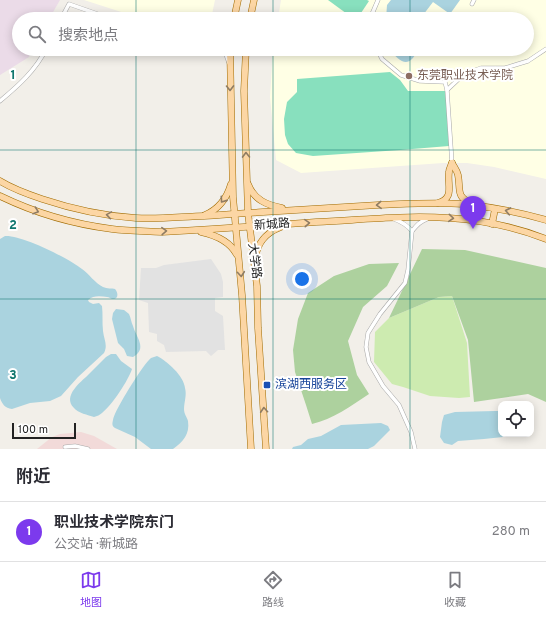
<!DOCTYPE html>
<html lang="zh">
<meta charset="utf-8">
<style>
:root{--surface:#fff;--page:#f2f2f3;--text:#2b2b33;--muted:#7c7c81;--line:#e1e1e2;--accent:#7c3aed}
body{margin:0;font-family:Overpass,"Noto Sans SC",sans-serif;background:var(--page);color:var(--text)}
.controls{position:absolute;right:12px;bottom:12px;display:grid;overflow:hidden;border-radius:8px;box-shadow:0 2px 10px #0003}
.controls button{width:36px;height:36px;display:grid;place-items:center;padding:0;border:0;border-bottom:1px solid var(--line);background:var(--surface);color:var(--text);font:20px sans-serif}
.scale{position:absolute;left:12px;bottom:10px;width:64px;box-sizing:border-box;padding-left:4px;border:2px solid #222;border-top:0;font-size:11px;line-height:14px;white-space:nowrap;color:#222;-webkit-text-stroke:3px #fff;paint-order:stroke}
.you{position:absolute;left:302px;top:279px;width:14px;height:14px;margin:-10px;border:3px solid #fff;border-radius:50%;background:#1a73e8;box-shadow:0 0 0 6px #1a73e833}
.badge{display:grid;place-items:center;width:26px;height:26px;border-radius:50%;background:var(--accent);color:#fff;font-size:13px;font-weight:700}
.pin{position:absolute;translate:-50% -33px;filter:drop-shadow(0 1px 2px #0008)}
.pin::after{content:'';position:absolute;top:21px;width:14px;height:12px;background:inherit;clip-path:polygon(0 0,100% 0,50% 100%)}
.list{margin:0;padding:0;list-style:none}
h2{display:flex;justify-content:space-between;align-items:center;height:52px;margin:0;padding:0 16px;font-size:17px}
h2 small{font-size:13px;font-weight:400;color:var(--muted)}
.list li{display:grid;grid-template-columns:26px 1fr auto;gap:12px;align-items:center;box-sizing:border-box;height:60px;padding:0 16px;border-top:1px solid var(--line)}
.list b{display:block;font-size:15px;white-space:nowrap}
.list p{margin:0;font-size:13px;white-space:nowrap;color:var(--muted)}
.list em{font-size:13px;font-style:normal;color:var(--muted)}
.icon{flex:none;width:22px;height:22px;fill:none;stroke:currentColor;stroke-width:2;stroke-linecap:round;stroke-linejoin:round}
.map{position:relative;flex:none;width:546px;height:449px;overflow:hidden}
.search{position:absolute;background:var(--surface);box-shadow:0 2px 10px #0003;left:12px;right:12px;top:12px;height:44px;display:flex;align-items:center;gap:10px;box-sizing:border-box;padding:0 14px;border-radius:22px;color:var(--muted);font-size:15px}
.sheet{height:112px;background:var(--surface)}
nav{display:flex;justify-content:space-around;align-items:center;box-sizing:border-box;height:56px;border-top:1px solid var(--line);background:var(--surface);font-size:11px;color:var(--muted)}
nav a{display:grid;justify-items:center;gap:2px}
nav .on{color:var(--accent)}
.map>svg:first-child{display:block}
.commercial{fill:#f2dad9}
.industrial{fill:#ebdbe8}
.education{fill:#ffffe5}
.grass{fill:#cdebb0}
.forest{fill:#add19e}
.pitch{fill:#88e0be}
.parking{fill:#e2e2e2}
.water{fill:#aad3df}
.lines{fill:none;stroke-linecap:round;stroke-linejoin:round}
.street-casing{stroke:#a9a9a9;stroke-width:4.5}
.primary-casing{stroke:#a06b00;stroke-width:7}
.street{stroke:#fff;stroke-width:3.5}
.primary{stroke:#fcd6a4;stroke-width:6}
.oneway{stroke:#8f7c63}
.grid{fill:none;stroke:#0f766e;stroke-width:1;stroke-opacity:0.55}
.education-dot{fill:#8d6e63;stroke:#fff;stroke-width:1.5}
.transit-dot{fill:#1a4fb4;stroke:#fff;stroke-width:1.5}
.labels{text-anchor:middle;dominant-baseline:central;stroke-width:4;stroke-linejoin:round;paint-order:stroke}
.education-label{font-size:12px;fill:#785e54;stroke:#fff;text-anchor:start}
.street-label{font-size:12px;fill:#222;stroke:#fff}
.transit-label{font-size:12px;fill:#164399;stroke:#fff;text-anchor:start}
.grid-label{font-size:13px;text-anchor:middle;font-weight:bold;fill:#0f766e;stroke:#fff;stroke-width:4;stroke-linejoin:round;paint-order:stroke}
</style>
<div class="map">
<svg width="546" height="449" viewBox="0 0 546 449">
<rect width="100%" height="100%" fill="#f2efe9"/>
<polygon class="commercial" points="81,432 94,436 117,449 37,449 52,437 60,434"/>
<polygon class="industrial" points="0,0 60,0 49,19 19,19 19,49 33,49 29,57 0,75"/>
<g class="education">
<polygon points="84,0 215,0 211,19 143,19"/>
<polygon points="281,0 546,0 546,179 494,167 467,163 443,163 301,173 276,160 270,97 273,49 527,49 527,19 278,19"/>
</g>
<polygon class="grass" points="452,296 467,343 470,397 459,398 430,396 403,387 392,384 374,362 375,332 389,318 439,297"/>
<g class="forest">
<polygon points="422,249 465,250 546,268 546,402 528,394 474,402 468,340 452,296 439,297 389,318"/>
<path d="M399,263L387,286L363,307L348,341L357,375L369,394C351,406 333,419 312,424L306,405L295,372L293,350L298,319L308,293L334,276L369,264Z"/>
</g>
<g class="pitch">
<polygon points="328,0 367,0 369,1 357,19 354,19"/>
<polygon points="390,72 400,80 408,91 448,91 449,146 400,150 313,156 296,153 288,144 285,135 284,119 287,102 297,92 297,79"/>
</g>
<polygon class="parking" points="211,259 221,274 223,282 223,297 215,298 215,311 223,316 225,350 218,350 211,356 206,351 166,352 164,345 157,341 157,334 149,332 148,303 139,300 141,268 156,268 164,265"/>
<g class="water">
<polygon points="391,0 460,0 450,14 433,2 420,19 386,19 387,5"/>
<path d="M389,49H418C409,70 400,62 389,49Z"/>
<path d="M5,236C22,235 68,258 82,269C89,274 95,283 103,287C107,289 112,288 115,289C118,292 119,299 113,299C111,299 109,297 107,297C101,296 93,295 88,300L89,302L93,304L99,303L102,306C103,314 102,323 103,331C104,340 108,345 104,353L78,377L61,396L50,401L30,403L12,409C5,408 2,404 0,398V239Z"/>
<path d="M116,309L124,310L129,314C131,318 131,322 133,326C136,337 148,349 133,357L127,356L124,349L118,343L112,319L113,313Z"/>
<path d="M111,354H116L121,361L132,369C128,381 112,405 102,413C100,415 97,416 94,417C88,415 78,413 74,408C62,396 81,382 88,375C94,369 100,363 106,357Z"/>
<path d="M157,356C167,361 184,376 185,388C187,395 184,402 184,409C184,414 187,417 188,421C190,434 183,442 173,449H151L135,437L115,428C112,426 112,424 113,420C114,411 144,363 151,358C153,357 155,357 157,356Z"/>
<polygon points="495,411 501,411 501,434 512,434 503,437 484,439 458,441 452,445 444,443 440,437 442,422 444,415 455,412"/>
<polygon points="381,423 388,426 390,430 374,446 368,449 292,449 293,447 301,445 308,439 321,436 341,425"/>
</g>
<g class="lines">
<defs>
<g id="street">
<polyline points="472,4 474,0"/>
<polyline points="61,19 69,4 112,19"/>
<polyline points="372,19 372,14 378,0"/>
<polyline points="224,49 229,63"/>
<polyline points="377,49 382,59 401,75 420,81 445,82 447,90 464,74 481,68 505,68 528,61 546,49"/>
<polyline points="447,90 452,163"/>
<path d="M0,101C18,86 36,70 46,49"/>
<path d="M394,219C402,222 407,225 412,231C416,226 420,221 427,219"/>
<polyline points="412,231 408,270 405,283 380,314 368,333 366,347 369,362 383,386 399,405 411,432 415,449"/>
<polyline points="65,447 75,446 88,449"/>
</g>
<g id="primary">
<polyline points="234,19 238,0"/>
<polyline points="250,19 254,0"/>
<polyline points="230,49 233,197 242,295 251,449"/>
<polyline points="246,49 244,91 248,213 257,286 258,328 266,449"/>
<path d="M452,163C454,167 457,170 458,175C461,190 455,197 473,204"/>
<path d="M0,181C13,189 27,194 42,199C72,209 104,216 136,218C151,219 167,218 182,217C209,216 236,214 263,212C301,210 340,207 378,205C406,204 435,202 463,204C491,207 519,212 546,220"/>
<path d="M248,184C254,200 267,205 282,208"/>
<path d="M0,196C35,213 73,224 112,229C129,231 145,231 162,232C213,229 264,226 316,222C360,220 404,215 449,218C482,220 515,227 546,239"/>
<path d="M438,203C455,198 447,185 449,172C449,169 451,166 452,163"/>
<path d="M205,215C219,209 227,198 231,184"/>
<polyline points="492,224 495,209"/>
<path d="M201,232C215,235 230,241 237,255"/>
<path d="M255,260C257,243 265,233 281,227"/>
</g>
</defs>
<use href="#street" class="street-casing"/>
<use href="#primary" class="primary-casing"/>
<use href="#street" class="street"/>
<use href="#primary" class="primary"/>
</g>
<defs><path id="oneway-chevron" d="M-2-3.5L2.5 0L-2 3.5" fill="none" stroke-width="1.6" stroke-linecap="round" stroke-linejoin="round"/></defs>
<g class="oneway">
<use href="#oneway-chevron" transform="translate(230 88) rotate(89)"/>
<use href="#oneway-chevron" transform="translate(246 155) rotate(-91)"/>
<use href="#oneway-chevron" transform="translate(223 200) rotate(125)"/>
<use href="#oneway-chevron" transform="translate(379 205) rotate(177)"/>
<use href="#oneway-chevron" transform="translate(36 211) rotate(19)"/>
<use href="#oneway-chevron" transform="translate(508 211) rotate(-169)"/>
<use href="#oneway-chevron" transform="translate(109 215) rotate(-171)"/>
<use href="#oneway-chevron" transform="translate(451 218) rotate(5)"/>
<use href="#oneway-chevron" transform="translate(307 223) rotate(-4)"/>
<use href="#oneway-chevron" transform="translate(164 231) rotate(-2)"/>
<use href="#oneway-chevron" transform="translate(241 274) rotate(85)"/>
<use href="#oneway-chevron" transform="translate(264 410) rotate(-94)"/>
</g>
<path class="grid" d="M136,0V19M273,0V19M410,0V19M136,49V449M273,49V449M410,49V449M0,150H546M0,299H546"/>
<circle class="education-dot" cx="409" cy="76" r="4"/>
<rect class="transit-dot" x="263" y="381" width="8" height="8" rx="2"/>
<g class="labels">
<g class="education-label">
<text x="417" y="76">东莞职业技术学院</text>
</g>
<g class="street-label">
<text transform="translate(272 225) rotate(-4)">新城路</text>
<text transform="translate(254 261) rotate(82)">大学路</text>
</g>
<g class="transit-label">
<text x="275" y="385">滨湖西服务区</text>
</g>
</g>
<g class="grid-label">
<text x="13" y="79">1</text>
<text x="13" y="229">2</text>
<text x="13" y="379">3</text>
</g>
</svg>
<div class="controls">
<button><svg class="icon" aria-label="locate" viewBox="0 0 24 24"><circle cx="12" cy="12" r="6"/><path d="M12 2v4M12 18v4M2 12h4M18 12h4"/></svg></button>
</div>
<div class="scale">100 m</div>
<div class="you"></div>
<div class="pin badge" style="left:473px;top:229px">1</div>
<div class="search"><svg class="icon" aria-label="search" viewBox="0 0 24 24"><circle cx="10" cy="10" r="6"/><path d="M15 15l6 6"/></svg>搜索地点</div>
</div>
<section class="sheet">
<h2>附近<small></small></h2>
<ul class="list">
<li><span class="badge">1</span><div><b>职业技术学院东门</b><p>公交站 · 新城路</p></div><em>280 m</em></li>
</ul>
</section>
<nav>
<a class="on"><svg class="icon" aria-label="map" viewBox="0 0 24 24"><path d="M3 6l6-2 6 2 6-2v14l-6 2-6-2-6 2zM9 4v14M15 6v14"/></svg>地图</a>
<a><svg class="icon" aria-label="directions" viewBox="0 0 24 24"><path d="M12 3l9 9-9 9-9-9zM9 14v-3h6M13 9l2 2-2 2"/></svg>路线</a>
<a><svg class="icon" aria-label="saved" viewBox="0 0 24 24"><path d="M7 4h10v16l-5-4-5 4z"/></svg>收藏</a>
</nav>
